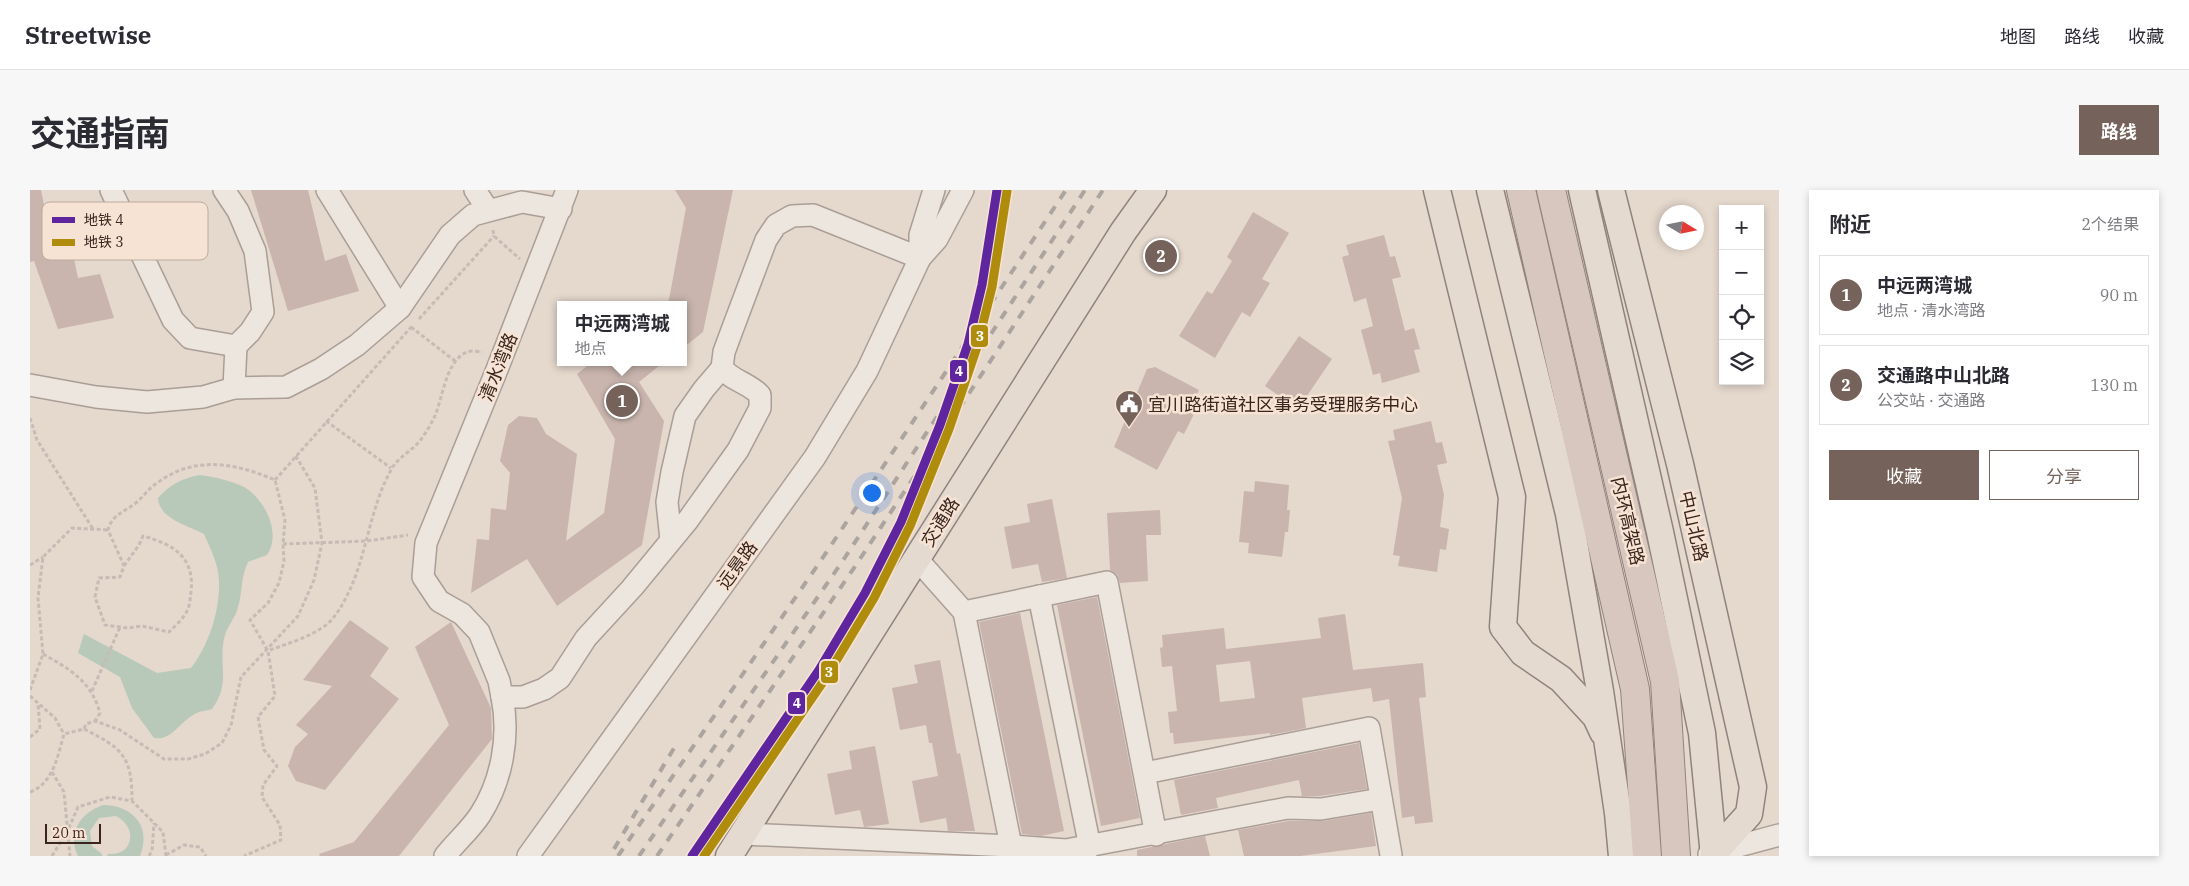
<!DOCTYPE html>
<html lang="zh">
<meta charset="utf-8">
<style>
:root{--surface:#fff;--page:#f7f7f7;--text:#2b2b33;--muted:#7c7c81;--line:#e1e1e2;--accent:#75635b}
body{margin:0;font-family:"IBM Plex Serif","Noto Sans SC",serif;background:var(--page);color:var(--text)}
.controls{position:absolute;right:15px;top:15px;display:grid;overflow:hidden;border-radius:0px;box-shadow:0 2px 8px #0003}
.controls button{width:45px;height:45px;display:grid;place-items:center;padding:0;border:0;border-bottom:1px solid var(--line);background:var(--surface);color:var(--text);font:25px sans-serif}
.compass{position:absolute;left:1629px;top:15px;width:45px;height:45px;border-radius:50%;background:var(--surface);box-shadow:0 2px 8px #0003;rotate:100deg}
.scale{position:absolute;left:15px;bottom:12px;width:56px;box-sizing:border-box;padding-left:5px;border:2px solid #39241e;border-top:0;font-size:14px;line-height:18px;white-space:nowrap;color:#39241e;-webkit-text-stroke:4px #f6e3d3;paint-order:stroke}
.you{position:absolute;left:841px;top:302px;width:18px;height:18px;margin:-12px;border:4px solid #fff;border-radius:50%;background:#1a73e8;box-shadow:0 0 0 8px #1a73e833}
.badge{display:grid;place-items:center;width:32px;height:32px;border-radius:50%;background:var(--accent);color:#fff;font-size:16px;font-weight:700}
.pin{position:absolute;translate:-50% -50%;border:2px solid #fff;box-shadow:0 1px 5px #0006}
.popup{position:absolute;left:527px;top:111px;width:130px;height:65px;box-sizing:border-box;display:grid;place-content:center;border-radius:0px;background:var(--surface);filter:drop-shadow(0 1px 4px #0005);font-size:16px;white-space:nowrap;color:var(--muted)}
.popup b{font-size:19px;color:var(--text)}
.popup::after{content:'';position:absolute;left:50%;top:100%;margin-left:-10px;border:10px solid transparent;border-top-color:var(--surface)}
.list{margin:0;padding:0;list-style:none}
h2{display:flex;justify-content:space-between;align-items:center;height:65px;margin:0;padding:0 20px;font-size:21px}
h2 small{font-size:16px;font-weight:400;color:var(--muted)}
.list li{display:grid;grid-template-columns:32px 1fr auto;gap:15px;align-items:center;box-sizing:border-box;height:80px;margin:0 10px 10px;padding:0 10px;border:1px solid var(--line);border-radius:0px}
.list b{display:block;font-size:19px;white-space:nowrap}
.list p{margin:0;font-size:16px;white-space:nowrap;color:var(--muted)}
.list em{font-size:16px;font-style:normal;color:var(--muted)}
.actions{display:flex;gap:10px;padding:15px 20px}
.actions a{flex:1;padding:11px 0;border:1px solid var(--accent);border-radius:0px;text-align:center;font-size:18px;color:var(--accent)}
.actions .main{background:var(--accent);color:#fff}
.icon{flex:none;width:28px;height:28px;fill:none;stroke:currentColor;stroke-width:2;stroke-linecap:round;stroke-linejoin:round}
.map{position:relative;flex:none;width:1749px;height:666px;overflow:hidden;border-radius:0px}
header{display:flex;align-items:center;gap:30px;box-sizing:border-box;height:70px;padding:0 25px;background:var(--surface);border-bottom:1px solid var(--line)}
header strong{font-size:24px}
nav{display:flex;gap:28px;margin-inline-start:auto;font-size:18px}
.intro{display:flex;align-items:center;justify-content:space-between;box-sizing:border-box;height:120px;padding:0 30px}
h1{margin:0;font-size:35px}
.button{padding:12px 22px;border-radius:0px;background:var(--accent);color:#fff;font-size:18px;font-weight:700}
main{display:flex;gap:30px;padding:0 30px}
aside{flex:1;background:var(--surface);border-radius:0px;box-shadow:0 2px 8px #0003}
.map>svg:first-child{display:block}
.water{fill:#b8c9ba}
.building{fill:#c9b5ae;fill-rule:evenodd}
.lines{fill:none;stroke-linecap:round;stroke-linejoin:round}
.minor-casing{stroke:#aa9e96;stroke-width:24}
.major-casing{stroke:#90837d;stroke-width:29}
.highway-casing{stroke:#90837d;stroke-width:30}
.path{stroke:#c6bcb5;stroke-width:3;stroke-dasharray:4 2.5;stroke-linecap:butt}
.minor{stroke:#ede6df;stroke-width:21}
.major{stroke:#e4dad0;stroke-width:26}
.highway{stroke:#d8c7be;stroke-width:28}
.rail{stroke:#aca49f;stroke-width:4;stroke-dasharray:9 9;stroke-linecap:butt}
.metro-1-casing{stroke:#f6e3d3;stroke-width:12}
.metro-2-casing{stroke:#f6e3d3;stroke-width:12}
.metro-1{stroke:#5f259f;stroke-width:9}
.metro-2{stroke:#b08c0c;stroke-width:9}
.labels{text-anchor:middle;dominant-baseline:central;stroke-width:5;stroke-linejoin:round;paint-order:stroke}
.street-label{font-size:18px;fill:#39241e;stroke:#f6e3d3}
.poi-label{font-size:18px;fill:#39241e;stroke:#f6e3d3;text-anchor:start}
.key{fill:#f6e3d3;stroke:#bdaa9d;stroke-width:1}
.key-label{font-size:14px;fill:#39241e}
.line-badge{stroke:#f6e3d3;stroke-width:2}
.badge-label{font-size:14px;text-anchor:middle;font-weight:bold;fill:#fff}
</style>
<header>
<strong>Streetwise</strong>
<nav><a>地图</a><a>路线</a><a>收藏</a></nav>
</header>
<div class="intro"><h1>交通指南</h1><a class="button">路线</a></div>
<main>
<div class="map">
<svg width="1749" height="666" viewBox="0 0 1749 666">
<rect width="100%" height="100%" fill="#e5d8cd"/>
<g class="water">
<path d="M169,285C185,287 199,290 214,297C235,309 252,344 237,365L218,372C210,389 213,401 208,417C206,427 198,435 195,445C187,473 202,492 182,519C176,521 168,521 163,525C149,533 141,551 124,548L102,518L90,487L48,463L54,444L127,483L161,478C179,455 190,421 189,391C189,375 180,358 174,344C159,336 129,329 128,308C140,294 152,289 169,285Z"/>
<path d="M73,615C103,615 122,637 110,666H77L78,664C104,666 108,637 86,626L69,628L60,641L62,656L72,664V666H48C37,643 50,623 73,615Z"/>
</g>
<g class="building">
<polygon points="0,0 11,0 17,30 35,25 48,88 70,84 84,128 28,139 4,71 0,72"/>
<polygon points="221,0 278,0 295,71 316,64 329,101 258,121"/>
<polygon points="645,0 703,0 673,142 653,158 653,115 638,115 656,18"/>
<polygon points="1223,22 1259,43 1232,89 1240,93 1220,127 1212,122 1185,168 1149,146 1177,101 1182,104 1202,71 1197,67"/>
<polygon points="1354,45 1360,67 1365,66 1371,87 1362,89 1375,141 1384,138 1390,159 1384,160 1390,182 1352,193 1350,183 1343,185 1331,140 1343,136 1336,108 1324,112 1312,67 1319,65 1316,55"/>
<polygon points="1269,146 1302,169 1268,219 1235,196"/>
<polygon points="562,172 634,172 609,192 634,231 612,355 527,416 497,369 441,403 447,349 459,350 461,318 476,320 480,283 470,271 478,235 489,226 507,228 516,244 547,264 536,351 574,323 585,249 547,184"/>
<polygon points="1125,177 1169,200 1160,217 1166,220 1154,244 1148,241 1127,280 1084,257 1117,179"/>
<polygon points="1401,231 1406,253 1412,252 1417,273 1407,275 1414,305 1410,337 1419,339 1416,360 1410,359 1407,382 1368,376 1370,366 1363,365 1372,308 1358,251 1365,250 1363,240"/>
<polygon points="1225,291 1259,295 1257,320 1260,320 1258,342 1255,342 1252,367 1218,363 1219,353 1209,352 1214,301 1224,302"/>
<polygon points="1022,309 1037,388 1012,392 1008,374 982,379 974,337 1000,332 997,314"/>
<polygon points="1130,320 1131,345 1116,345 1118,391 1090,393 1087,384 1080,380 1077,323"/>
<polygon points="1067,407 1110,628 1071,636 1027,415"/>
<polygon points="990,423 1034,641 1011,646 992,644 949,432"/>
<path d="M1315,424L1323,480L1393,473L1396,507L1389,508L1403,632L1385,634L1384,626L1372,628L1359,509L1343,512L1341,498L1272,508L1276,538L1240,545V543L1144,554L1143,543H1140L1138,522L1147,521L1142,476L1132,477L1130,458L1133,457L1132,445L1194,438L1196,459L1291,448L1288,428ZM1220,471L1225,508L1190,512L1186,475Z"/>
<polygon points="320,430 359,458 340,486 369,509 295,600 266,591 258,576 265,557 278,544 266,535 302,496 273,490"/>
<polygon points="421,432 461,518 462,549 369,666 290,666 289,664 324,652 419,535 385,457"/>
<polygon points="910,470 927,564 930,563 945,641 918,641 916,628 890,633 882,591 908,586 902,553 899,553 896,535 870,540 862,498 888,493 884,475"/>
<polygon points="1329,553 1337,599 1290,606 1272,606 1269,590 1186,608 1188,618 1151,625 1144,590"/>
<polygon points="845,556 859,634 834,637 830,620 805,625 797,584 822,579 819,561"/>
<polygon points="1341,623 1346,656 1270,666 1214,666 1208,640 1259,631 1293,631"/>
<polygon points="1175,646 1180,666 1107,666 1107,660"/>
</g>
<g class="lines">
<defs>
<g id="minor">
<polyline points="81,0 143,130 160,148 206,156 204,198"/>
<polyline points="194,0 208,21 225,61 233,122 220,142 206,156"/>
<polyline points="297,0 370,118"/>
<polyline points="445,0 458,20"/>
<polyline points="890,68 890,45 904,0"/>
<polyline points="0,195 66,207 117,212 173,207 204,198 256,197 291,179 327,155 370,118 420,45 443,25 492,12 531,19"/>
<polyline points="641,350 637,312 642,282 655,226 674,199 692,178"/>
<polyline points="887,369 934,422 1077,392 1126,645"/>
<polyline points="1009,406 1060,657"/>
<polyline points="934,422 981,656"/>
<polyline points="472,507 469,491 449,442 432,424 409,411 393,387 396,353 466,182 537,0"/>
<polyline points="1115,583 1339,538 1361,665"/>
<polyline points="714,644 981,656 1036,660 1258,618 1291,619 1351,609"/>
<polyline points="1679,664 1749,645"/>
<path d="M415,666C426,652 440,640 450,625C472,591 480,546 472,507H493L514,499L530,488L556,448L602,398L658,330L708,260L730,218V205C719,193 702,191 692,178L694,162L701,143L736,50L746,35L762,26L783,25L890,68"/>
<polyline points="498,666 785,267 837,181 890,68 907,49 933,0"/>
</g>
<g id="major">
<polyline points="1407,0 1482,307 1473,437 1493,463 1531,489 1566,527 1573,542"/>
<polyline points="1460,0 1539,324 1570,501 1588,623 1592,666"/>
<polyline points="1552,0 1630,342 1672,543 1684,666"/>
<polyline points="1581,0 1650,274 1723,597 1719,624 1684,663"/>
<polyline points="699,666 1093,42 1123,0"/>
</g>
<g id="highway">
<polyline points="1491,0 1605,499 1617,666"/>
<polyline points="1521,0 1635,491 1646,666"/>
</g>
</defs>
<use href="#minor" class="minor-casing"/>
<use href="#major" class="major-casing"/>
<use href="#highway" class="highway-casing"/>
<g class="path">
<polyline points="463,40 464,46 490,69"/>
<polyline points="389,129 464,46"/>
<polyline points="381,137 425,171"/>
<polyline points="0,228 7,250 63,339"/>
<polyline points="296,231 361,278"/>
<polyline points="245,290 383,135"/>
<polyline points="253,354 337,351 378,345"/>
<polyline points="0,375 13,367"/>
<path d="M94,376L109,355L113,346C143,354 165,367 161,402C160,408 160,416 157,421C153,429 145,436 139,442L112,436L98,438L75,435L65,407L69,388L90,387L94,376L78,340C82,324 95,322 107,312C114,306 119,298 127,293C165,265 205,273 245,290L255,330L253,354L254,371L249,393L238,413L220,430L238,461L245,506L228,527L234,560L247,576L233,595L232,607L250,635L251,650L214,666"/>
<path d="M240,460C259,453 291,444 304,427C337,383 335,327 361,280C367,268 379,263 388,253C394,246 400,236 404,228C413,209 415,171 437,162C441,160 448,162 452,162"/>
<path d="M13,464C41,480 61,491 70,523L65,531"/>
<polyline points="0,500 13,464 8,408 13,367 42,338 78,340"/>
<polyline points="62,501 90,437"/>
<polyline points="0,506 25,528 34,544"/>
<path d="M54,539C92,558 102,566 102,610"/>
<polyline points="0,547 10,539 8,513"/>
<polyline points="22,582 34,602 40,666"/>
<path d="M0,602C23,594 28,565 34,544L54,539L56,534L65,531L90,540L134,569H158L175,564L192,553L201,535L211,487L268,426L284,390L292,353L285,298L265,265"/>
<polyline points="136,665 154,655 170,657 176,666"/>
<polyline points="22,666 37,642 48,617 80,607 102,611 133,642 136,666"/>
<polyline points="119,666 122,661 124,633"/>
</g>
<use href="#minor" class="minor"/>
<use href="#major" class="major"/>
<use href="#highway" class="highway"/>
<g class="rail">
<polyline points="584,659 647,553"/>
<polyline points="588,666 798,360 1036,0"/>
<polyline points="609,666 814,369 1055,0"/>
<polyline points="627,666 826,375 1073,0"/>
</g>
<defs>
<polyline id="metro-1" points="662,666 789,480 835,403 871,332 910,235 938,154 952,95 967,0"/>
<polyline id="metro-2" points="674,666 797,486 844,408 880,336 919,239 947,157 962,97 977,1"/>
</defs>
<use href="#metro-1" class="metro-1-casing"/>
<use href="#metro-2" class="metro-2-casing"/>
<use href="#metro-1" class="metro-1"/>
<use href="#metro-2" class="metro-2"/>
</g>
<defs>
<symbol id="civic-pin" viewBox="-11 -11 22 30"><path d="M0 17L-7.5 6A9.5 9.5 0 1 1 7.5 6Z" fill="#75635b" stroke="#f6e3d3"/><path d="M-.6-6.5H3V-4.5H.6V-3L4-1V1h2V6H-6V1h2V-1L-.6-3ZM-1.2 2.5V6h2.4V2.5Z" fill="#fff"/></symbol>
</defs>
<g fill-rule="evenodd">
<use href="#civic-pin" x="1083" y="198" width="32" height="43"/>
</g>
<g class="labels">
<g class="street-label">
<text transform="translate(468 177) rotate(-68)">清水湾路</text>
<text transform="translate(1598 331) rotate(77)">内环高架路</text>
<text transform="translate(910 332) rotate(-58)">交通路</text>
<text transform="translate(1664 336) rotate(77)">中山北路</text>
<text transform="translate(707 375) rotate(-54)">远景路</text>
</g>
<g class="poi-label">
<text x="1118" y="214">宜川路街道社区事务受理服务中心</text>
</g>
</g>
<rect x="12" y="12" width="166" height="58" rx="8" class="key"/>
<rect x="22" y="27" width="23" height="6" fill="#5f259f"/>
<rect x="22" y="49" width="23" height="7" fill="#b08c0c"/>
<g class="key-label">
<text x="54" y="35">地铁 4</text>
<text x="54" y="57">地铁 3</text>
</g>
<g class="line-badge">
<rect x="940" y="134" width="19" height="24" rx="5" fill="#b08c0c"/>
<rect x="919" y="169" width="19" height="24" rx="5" fill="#5f259f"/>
<rect x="790" y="470" width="19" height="24" rx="5" fill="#b08c0c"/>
<rect x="757" y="501" width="19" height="24" rx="5" fill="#5f259f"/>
</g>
<g class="badge-label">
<text x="950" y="151">3</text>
<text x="929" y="186">4</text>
<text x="799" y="487">3</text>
<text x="767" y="518">4</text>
</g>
</svg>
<div class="controls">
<button>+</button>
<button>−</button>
<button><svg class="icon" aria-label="locate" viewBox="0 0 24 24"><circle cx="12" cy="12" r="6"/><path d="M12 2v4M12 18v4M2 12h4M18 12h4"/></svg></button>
<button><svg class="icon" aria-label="layers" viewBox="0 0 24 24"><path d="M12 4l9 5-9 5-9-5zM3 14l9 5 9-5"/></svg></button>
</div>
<svg class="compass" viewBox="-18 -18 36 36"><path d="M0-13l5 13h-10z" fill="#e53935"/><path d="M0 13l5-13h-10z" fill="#7c7c81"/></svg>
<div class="scale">20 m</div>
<div class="you"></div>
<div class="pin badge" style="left:592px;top:211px">1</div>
<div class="popup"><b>中远两湾城</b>地点</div>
<div class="pin badge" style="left:1131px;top:66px">2</div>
</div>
<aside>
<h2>附近<small>2个结果</small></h2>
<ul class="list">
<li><span class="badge">1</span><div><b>中远两湾城</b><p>地点 · 清水湾路</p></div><em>90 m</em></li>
<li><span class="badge">2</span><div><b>交通路中山北路</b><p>公交站 · 交通路</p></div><em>130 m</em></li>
</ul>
<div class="actions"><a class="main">收藏</a><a>分享</a></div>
</aside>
</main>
